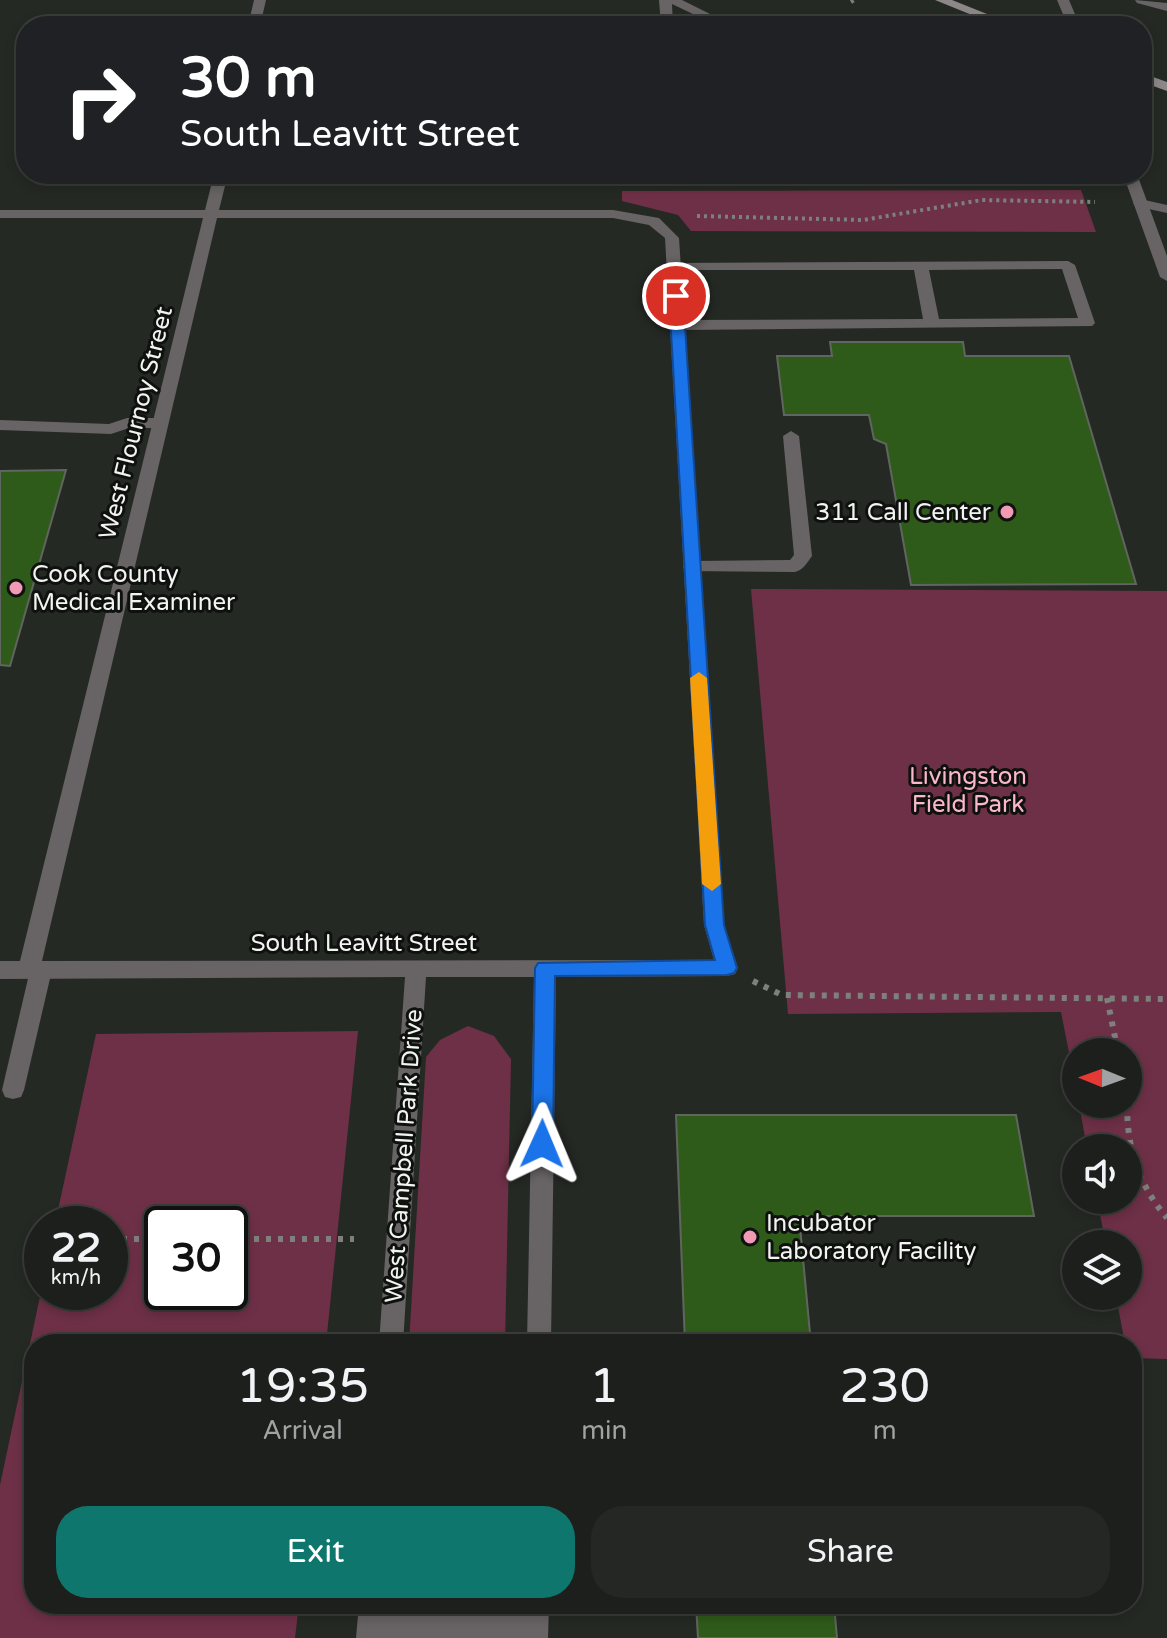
<!DOCTYPE html>
<style>
body{margin:0;font-family:"Varela Round",sans-serif;background:#252724;color:#f1f3f6;height:100vh;display:flex;flex-direction:column;font-size:30px;white-space:nowrap}
*{box-sizing:border-box;margin:0}
p{font-size:26px;color:#a0a2a3}
.icon{flex:none;width:44px;height:44px;fill:none;stroke:currentColor;stroke-width:2;stroke-linecap:round;stroke-linejoin:round}
.map{position:relative;flex:1;overflow:hidden}
.drawer{position:absolute;left:24px;top:1334px;width:1118px;height:280px;display:flex;flex-direction:column;background:#1c1f1b;border-radius:32px;box-shadow:0 4px 12px #0003,0 0 0 2px #3a3d3a}
.drawer>*{flex:none}
.hud{position:absolute;left:16px;top:16px;width:1136px;height:168px;border-radius:32px;box-shadow:0 4px 12px #0003,0 0 0 2px #3a3d3a;background:#202124;color:#fff;overflow:hidden}
.needle{width:52px;rotate:271deg}
.buttons{position:absolute;left:1062px;top:1038px;display:grid;gap:16px}
.buttons a{display:grid;place-items:center;width:80px;height:80px;border-radius:50%;background:#1c1f1b;box-shadow:0 4px 12px #0003,0 0 0 2px #3a3d3a;font-size:40px}
.speed{position:absolute;left:24px;top:1206px;display:flex;gap:16px;font-size:40px;font-weight:700;text-align:center}
.speed>*{display:grid;place-content:center;width:104px;height:104px;border-radius:50%;background:#1c1f1b;box-shadow:0 4px 12px #0003,0 0 0 2px #3a3d3a;line-height:1}
.speed small{font-size:20px;font-weight:400}
.speed .limit{border:4px solid #111;border-radius:12px;background:#fff;color:#111}
.pin{position:absolute;display:grid;place-items:center;width:68px;height:68px;color:#fff;margin:-34px;border:4px solid #fff;border-radius:50%;box-shadow:0 2px 8px #0007}
.me{position:absolute;width:88px;margin:-44px;rotate:1deg;stroke-linejoin:round;filter:drop-shadow(0 0 6px #0008)}
.turn{display:flex;align-items:center;gap:28px;height:168px;padding:0 32px;font-size:36px}
.turn .icon{width:104px;height:104px;stroke-width:2.5}
.turn b{display:block;font-size:56px;line-height:68px}
.eta{display:flex;justify-content:space-evenly;align-items:center;height:136px;text-align:center}
.eta b{font-size:48px;font-weight:600;line-height:56px}
.button{display:flex;gap:16px;margin-top:auto;padding:16px 32px}
.button a{flex:1;height:92px;border-radius:32px;background:#0f766e;color:#fff;font-size:32px;font-weight:600;line-height:92px;text-align:center}
.button a+a{background:#252724;color:#f1f3f6}
.map>svg:first-child{display:block}
.green{fill:#6e3047;fill-rule:evenodd}
.building{fill:#2f5b1a;stroke:#61655f;stroke-width:2}
.lines{fill:none;stroke-linecap:round;stroke-linejoin:round}
.path-far1{stroke:#7d807c;stroke-width:4;stroke-dasharray:3 4;stroke-linecap:butt}
.path{stroke:#7d807c;stroke-width:6;stroke-dasharray:5 7;stroke-linecap:butt}
.lane{fill:#686465;fill-rule:evenodd}
.street{fill:#686465;fill-rule:evenodd}
.secondary{fill:#8c8788;fill-rule:evenodd}
.route{fill:#1a73e8;stroke:#114b97;stroke-width:2}
.slow{fill:#f59e0b}
.poi-dot{fill:#f09ab6;stroke:#0f110f;stroke-width:3}
.labels{text-anchor:middle;dominant-baseline:central;stroke-width:6;stroke-linejoin:round;paint-order:stroke}
.street-label{font-size:24px;fill:#f2f4f1;stroke:#0f110f}
.poi-label{font-size:24px;fill:#f2f4f1;stroke:#0f110f;text-anchor:start}
.park-label{font-size:24px;fill:#fbb8cd;stroke:#0f110f}
</style>
<div class="map">
<svg width="1167" height="1638" viewBox="0 0 1167 1638">
<rect width="100%" height="100%" fill="#252924"/>
<g class="green">
<polygon points="1081,190 1096,232 691,231 678,215 622,201 622,191"/>
<polygon points="751,589 1167,591 1167,1359 1132,1358 1132,1344 1125,1344 1116,1296 1128,1296 1128,1244 1106,1244 1097,1200 1128,1200 1128,1148 1087,1148 1079,1104 1128,1104 1128,1052 1076,1052 1076,1088 1061,1012 788,1014"/>
<polygon points="468,1026 494,1036 511,1059 505,1344 409,1344 426,1057 440,1040"/>
<path d="M 358,1031 L 326,1344 L 34,1344 L 34,1604 L 299,1604 L 295,1638 L 0,1638 L 0,1485 L 42,1287 L 42,1292 L 110,1292 L 110,1224 L 55,1224 L 96,1034 ZM 162,1224 L 230,1224 L 230,1292 L 162,1292 Z"/>
</g>
<g class="building">
<polygon points="830,342 963,342 965,356 1069,356 1136,584 911,585 886,444 874,439 869,415 784,415 777,356 832,356"/>
<polygon points="66,470 10,666 0,665 0,471"/>
<polygon points="676,1115 1016,1115 1034,1216 799,1216 811,1344 685,1344"/>
<polygon points="696,1604 834,1604 837,1638 698,1638"/>
</g>
<g class="lines">
<g class="path-far1">
<polyline points="851,2 854,0"/>
<polyline points="901,21 910,16"/>
<polyline points="697,216 863,220 982,200 1095,202"/>
</g>
<g class="path">
<polyline points="753,981 782,995 1167,999"/>
<polyline points="1107,998 1118,1052"/>
<path d="M 1127,1104 C 1127,1148 1138,1184 1167,1218"/>
<polyline points="110,1239 162,1239"/>
<polyline points="230,1239 354,1239"/>
</g>
<g class="lane">
<polygon points="254,0 266,0 260,26 248,26"/>
<polygon points="659,0 682,0 734,26 718,26 672,4 673,26 661,26"/>
<polygon points="1135,0 1167,3 1167,11 1137,3"/>
<polygon points="214,174 228,174 218,214 211,218 204,214"/>
<polygon points="1140,199 1167,205 1167,213 1135,206 1133,203"/>
<path d="M 1068,261 L 1075,265 L 1095,323 L 1092,326 L 678,330 L 670,325 L 678,320 L 923,319 L 914,270 L 668,270 L 666,267 L 673,263 ZM 1062,269 L 1078,318 L 939,319 L 929,270 Z"/>
<polygon points="127,418 160,418 168,423 160,428 129,428 111,434 0,430 0,420 109,424"/>
<path d="M 791,431 L 799,436 L 812,556 C 807,563 803,570 795,572 L 686,571 L 683,567 L 686,563 L 692,561 L 790,560 L 794,555 L 783,436 Z"/>
<polygon points="41,961 49,964 52,970 24,1090 21,1097 13,1099 5,1097 2,1090 30,970 33,964"/>
</g>
<g class="street">
<polygon points="1057,0 1069,0 1080,26 1068,26"/>
<polygon points="1123,174 1137,174 1167,256 1167,281 1160,277"/>
<path d="M 0,210 L 613,210 L 659,218 L 679,238 L 724,925 L 738,968 L 735,974 L 727,976 L 556,977 L 551,1344 L 527,1344 L 534,977 L 426,977 L 403,1344 L 379,1344 L 405,977 L 0,979 L 0,961 L 20,961 L 203,218 L 0,218 ZM 217,218 L 613,218 L 649,225 L 665,238 L 704,925 L 714,960 L 42,961 Z"/>
<polygon points="359,1604 387,1604 386,1615 521,1614 521,1604 549,1604 548,1638 356,1638"/>
</g>
<g class="secondary">
<polygon points="935,0 952,0 1017,26 999,26"/>
<polygon points="1142,73 1167,82 1167,91 1142,82"/>
</g>
</g>
<polygon class="route" points="676,292 683,296 724,925 737,968 734,973 727,975 555,976 553,1144 550,1150 542,1153 535,1150 532,1144 535,968 538,963 715,960 705,925 669,296"/>
<polygon class="slow" points="699,672 707,678 721,884 712,891 702,884 690,678"/>
<g class="poi-dot">
<circle cx="1007" cy="512" r="8"/>
<circle cx="16" cy="588" r="8"/>
<circle cx="750" cy="1237" r="8"/>
</g>
<g class="labels">
<g class="street-label">
<text transform="translate(136 423) rotate(-76)">West Flournoy Street</text>
<text x="364" y="943">South Leavitt Street</text>
<text transform="translate(404 1156) rotate(-86)">West Campbell Park Drive</text>
</g>
<g class="poi-label">
<text x="991" y="512" text-anchor="end">311 Call Center</text>
<text x="32" y="574">Cook County<tspan x="32" dy="28">Medical Examiner</tspan></text>
<text x="766" y="1223">Incubator<tspan x="766" dy="28">Laboratory Facility</tspan></text>
</g>
<g class="park-label">
<text x="968" y="776">Livingston<tspan x="968" dy="28">Field Park</tspan></text>
</g>
</g>
</svg>
<div class="buttons">
<a><svg class="needle" viewBox="-14 -14 28 28"><path d="M0-13l5 13h-10z" fill="#e53935"/><path d="M0 13l5-13h-10z" fill="#a0a2a3"/></svg></a>
<a><svg class="icon" aria-label="sound" viewBox="0 0 24 24"><path d="M4 9h4l5-4v14l-5-4H4zM17 9q2 3 0 6"/></svg></a>
<a><svg class="icon" aria-label="layers" viewBox="0 0 24 24"><path d="M12 4l9 5-9 5-9-5zM3 14l9 5 9-5"/></svg></a>
</div>
<div class="speed"><div>22<small>km/h</small></div><div class="limit">30</div></div>
<div class="pin" style="left:676px;top:296px;background:#d93025"><svg class="icon" aria-label="arrive" viewBox="0 0 24 24"><path d="M6 21V4h12l-3 4 3 4H6"/></svg></div>
<svg class="me" style="left:542px;top:1144px" viewBox="-20 -20 40 40"><path d="M0-17L14 15 0 8-14 15z" fill="#1a73e8" stroke="#fff" stroke-width="4"/></svg>
<div class="hud">
<div class="turn"><svg class="icon" aria-label="right" viewBox="0 0 24 24"><path d="M7 20v-9h11M14 6l5 5-5 5"/></svg><div><b>30 m</b>South Leavitt Street</div></div>
</div>
<section class="drawer">
<div class="eta">
<div><b>19:35</b><p>Arrival</p></div>
<div><b>1</b><p>min</p></div>
<div><b>230</b><p>m</p></div>
</div>
<div class="button"><a>Exit</a><a>Share</a></div>
</section>
</div>
